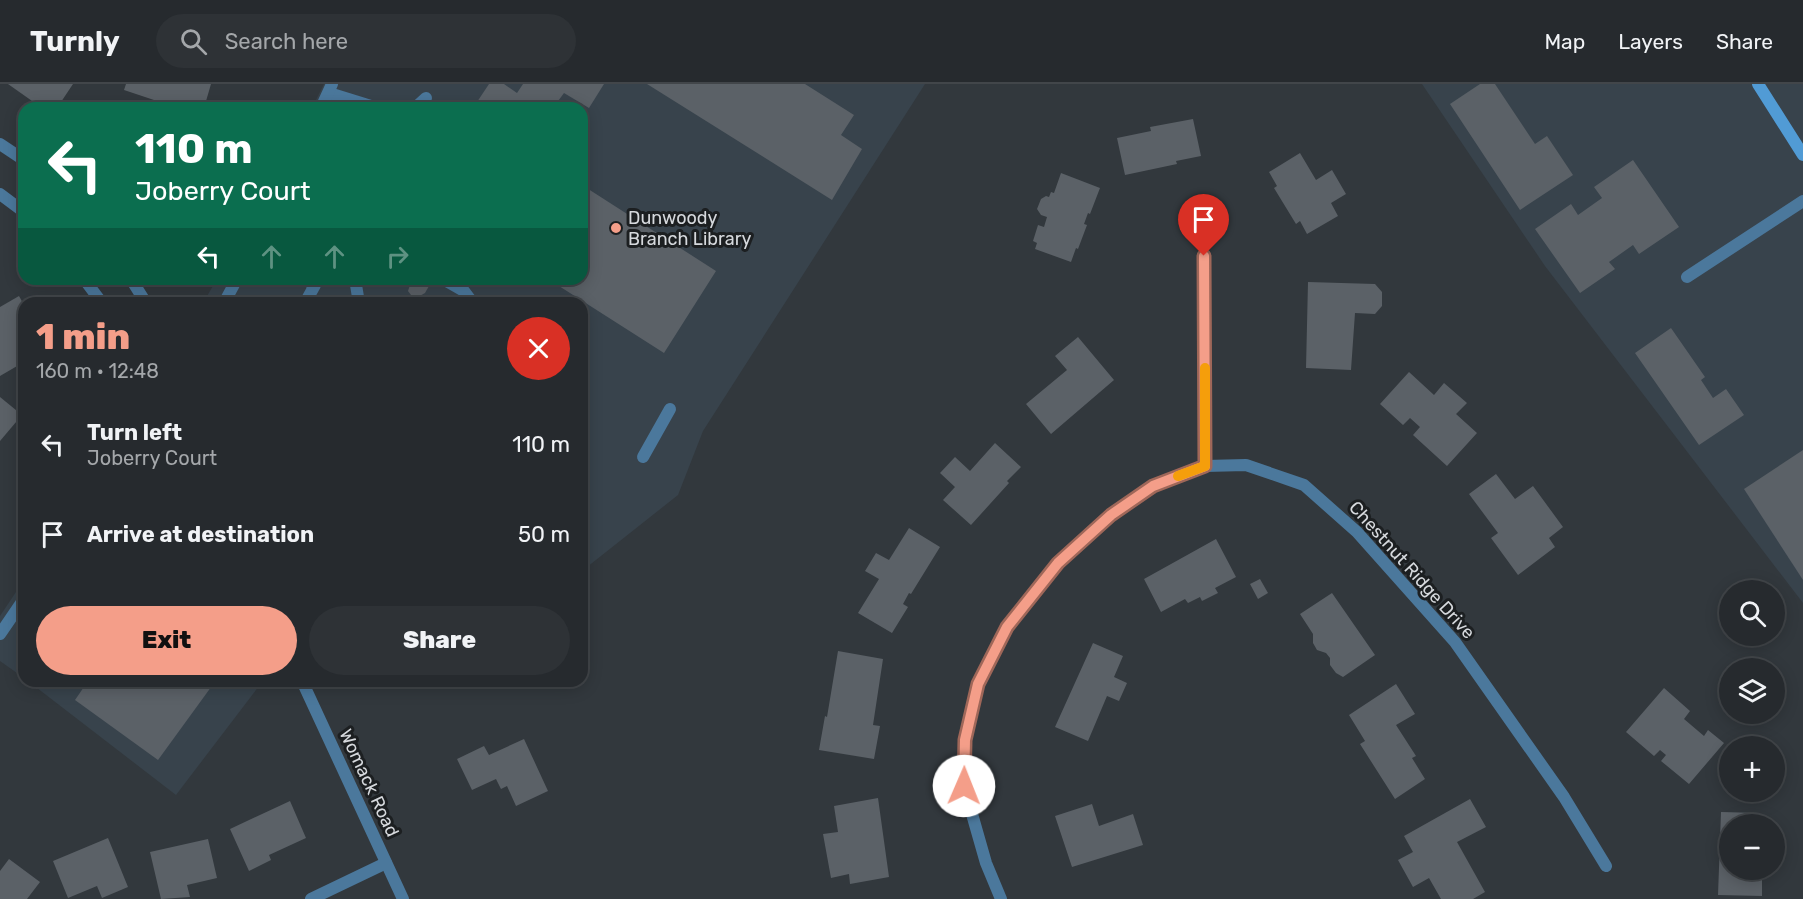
<!DOCTYPE html>
<meta charset="utf-8">
<style>
body{margin:0;font-family:Rubik,sans-serif;background:#2e3236;color:#f1f3f6;height:100vh;display:flex;flex-direction:column;font-size:22px;white-space:nowrap}
*{box-sizing:border-box;margin:0}
p{font-size:20px;color:#a4a7aa}
.icon{flex:none;width:33px;height:33px;fill:none;stroke:currentColor;stroke-width:2;stroke-linecap:round;stroke-linejoin:round}
.map{position:relative;flex:1;overflow:hidden}
.drawer{position:absolute;left:18px;top:213px;width:570px;height:390px;display:flex;flex-direction:column;background:#262a2e;border-radius:18px;box-shadow:0 3px 15px #0003,0 0 0 2px #42464a}
.drawer>*{flex:none}
.banner{position:absolute;left:18px;top:18px;width:570px;height:183px;border-radius:18px;box-shadow:0 3px 15px #0003,0 0 0 2px #42464a;background:#0b6e4f;color:#fff;overflow:hidden}
.controls{position:absolute;left:1719px;top:496px;display:grid;gap:12px}
.controls a{display:grid;place-items:center;width:66px;height:66px;border-radius:50%;background:#262a2e;box-shadow:0 3px 15px #0003,0 0 0 2px #42464a;font-size:30px}
.pin{position:absolute;display:grid;place-items:center;width:51px;height:51px;color:#fff;margin:-62px -26px;border-radius:50% 50% 50% 0;rotate:-45deg;box-shadow:0 0 6px #0007}
.pin .icon{rotate:45deg}
.me{position:absolute;width:66px;margin:-33px;rotate:1deg;stroke-linejoin:round;filter:drop-shadow(0 0 4px #0008)}
.turn{display:flex;align-items:center;gap:21px;height:126px;padding:0 18px;font-size:27px}
.turn .icon{width:78px;height:78px;stroke-width:2.5}
.turn b{display:block;font-size:42px;line-height:51px}
.lanes{display:flex;align-items:center;height:57px;padding:0 18px;background:#0003;justify-content:center;gap:30px;direction:ltr}
.lanes .off{opacity:.35}
.round{display:grid;place-items:center;flex:none;width:63px;height:63px;border-radius:32px;background:#2e3236}
.head{display:flex;align-items:center;justify-content:space-between;height:102px;padding:0 18px}
h1{font-size:36px;font-weight:800;line-height:45px;color:#f49e89}
.primary-button{display:flex;gap:12px;margin-top:auto;padding:12px 18px}
.primary-button a{flex:1;height:69px;border-radius:36px;background:#f49e89;color:#111;font-size:24px;font-weight:800;line-height:69px;text-align:center}
.primary-button a+a{background:#2e3236;color:#f1f3f6}
ul{padding:0;list-style:none}
li{display:flex;align-items:center;gap:18px;height:90px;padding:0 18px}
li div{flex:1}
li b{display:block;font-size:22px}
li em{font-style:normal}
header{display:flex;align-items:center;gap:36px;box-sizing:border-box;height:84px;padding:0 30px;background:#262a2e;border-bottom:2px solid #42464a}
header strong{font-size:28px}
nav{display:flex;gap:33px;margin-inline-start:auto;font-size:21px}
.search{width:420px;height:54px;background:#2e3236;display:flex;align-items:center;gap:15px;box-sizing:border-box;padding:0 21px;border-radius:33px;color:#a4a7aa;font-size:22px}
.map>svg:first-child{display:block}
.built{fill:#38434c}
.building{fill:#5b6167}
.lines{fill:none;stroke-linecap:round;stroke-linejoin:round}
.service{stroke:#4b789c;stroke-width:12}
.minor{stroke:#4b789c;stroke-width:12}
.tertiary{stroke:#4b789c;stroke-width:12}
.secondary{stroke:#519bd5;stroke-width:12}
.route-casing{stroke:#9f6759;stroke-width:15}
.route{stroke:#f49e89;stroke-width:10}
.slow{stroke:#f59e0b;stroke-width:10}
.poi-dot{fill:#f49e89;stroke:#1c1f21;stroke-width:2}
.labels{text-anchor:middle;dominant-baseline:central;stroke-width:6;stroke-linejoin:round;paint-order:stroke}
.poi-label{font-size:18px;fill:#d6d9dd;stroke:#1c1f21;text-anchor:start}
.street-label{font-size:18px;fill:#d6d9dd;stroke:#1c1f21}
</style>
<header>
<strong>Turnly</strong>
<div class="search"><svg class="icon" aria-label="search" viewBox="0 0 24 24"><circle cx="10" cy="10" r="6"/><path d="M15 15l6 6"/></svg>Search here</div>
<nav><a>Map</a><a>Layers</a><a>Share</a></nav>
</header>
<div class="map">
<svg width="1803" height="815" viewBox="0 0 1803 815">
<rect width="100%" height="100%" fill="#32383d"/>
<g class="built">
<polygon points="324,0 925,0 703,347 678,411 582,487 582,219 203,219 217,195 582,195 582,24 312,24"/>
<polygon points="1422,0 1803,0 1803,519 1545,182"/>
<polygon points="24,496 24,594 0,577 0,532"/>
<polygon points="28,597 260,597 259,602 176,711"/>
</g>
<g class="building">
<polygon points="8,0 73,0 57,24 42,24"/>
<polygon points="126,0 211,0 204,24 178,24 124,6"/>
<polygon points="489,0 504,0 517,9 523,0 604,0 589,24 564,9 553,24 473,24"/>
<polygon points="647,0 805,0 854,31 841,51 862,65 832,116"/>
<polygon points="1480,0 1495,0 1535,60 1547,52 1573,91 1520,126 1450,20"/>
<polygon points="1193,35 1201,72 1176,77 1177,80 1125,91 1117,54 1151,47 1150,43"/>
<polygon points="1300,69 1316,96 1332,86 1346,110 1331,119 1338,132 1307,150 1300,137 1296,140 1274,104 1277,102 1269,88"/>
<polygon points="1633,76 1679,143 1639,170 1633,161 1609,178 1615,185 1580,209 1535,145 1571,120 1578,131 1602,114 1594,103"/>
<polygon points="1061,89 1100,104 1090,130 1088,129 1084,140 1087,141 1078,165 1076,164 1071,178 1035,165 1037,159 1033,157 1038,141 1044,143 1047,133 1041,131 1037,125 1041,115 1046,112 1049,113 1051,108 1054,109"/>
<polygon points="582,101 716,187 664,269 548,195 582,195"/>
<polygon points="412,195 433,195 425,209 418,213 411,211 408,207"/>
<polygon points="1308,198 1375,200 1382,208 1382,222 1375,230 1355,229 1351,286 1306,284"/>
<polygon points="19,212 24,221 24,278 0,292 0,223"/>
<polygon points="1671,244 1705,293 1701,296 1713,314 1726,305 1744,331 1699,361 1635,269"/>
<polygon points="1078,253 1114,296 1051,350 1026,320 1067,286 1055,272"/>
<polygon points="1409,288 1434,311 1444,299 1467,319 1456,330 1477,349 1447,382 1413,351 1420,343 1410,334 1403,341 1380,320"/>
<polygon points="0,313 22,331 0,357"/>
<polygon points="995,359 1021,383 1007,397 1009,399 971,441 943,416 955,403 940,389 955,373 970,387"/>
<polygon points="1803,366 1803,496 1744,405"/>
<polygon points="1496,390 1515,415 1533,402 1563,443 1549,454 1555,463 1518,491 1491,454 1498,449 1469,410"/>
<polygon points="909,444 940,463 911,510 909,509 903,520 908,523 892,549 858,529 879,495 865,487 876,469 889,476"/>
<polygon points="1216,455 1236,493 1215,504 1218,509 1202,517 1200,513 1188,519 1185,515 1161,528 1144,495"/>
<polygon points="1260,495 1268,509 1258,515 1250,500"/>
<polygon points="1332,509 1375,571 1343,593 1336,589 1330,581 1330,574 1326,569 1317,566 1313,559 1313,550 1300,530"/>
<polygon points="1093,559 1123,572 1114,593 1127,599 1119,617 1107,612 1088,657 1055,643"/>
<polygon points="838,567 883,575 873,641 880,642 874,675 819,666 825,632 827,633"/>
<polygon points="88,597 211,597 214,599 158,676 75,616"/>
<polygon points="1396,600 1415,630 1396,641 1416,672 1412,674 1425,695 1395,715 1360,660 1365,657 1349,631"/>
<polygon points="1664,604 1690,627 1684,635 1704,652 1708,646 1724,659 1689,700 1661,677 1666,671 1660,666 1654,672 1626,648"/>
<polygon points="524,655 548,707 516,722 507,702 501,705 496,695 472,706 457,675 484,662 489,671"/>
<polygon points="878,714 889,793 850,800 849,790 831,794 823,750 838,748 834,722"/>
<polygon points="1470,715 1486,743 1457,758 1485,808 1473,815 1441,815 1429,794 1413,803 1398,776 1413,768 1404,752"/>
<polygon points="290,717 306,754 269,771 271,776 249,787 230,745"/>
<polygon points="1092,720 1099,742 1133,730 1143,761 1072,783 1055,732"/>
<polygon points="1721,728 1760,729 1760,741 1730,741 1730,786 1762,786 1762,812 1718,811"/>
<polygon points="108,754 128,803 102,814 97,802 68,814 53,777"/>
<polygon points="208,755 217,794 187,801 190,813 161,815 150,768"/>
<polygon points="9,775 40,798 27,815 0,815 0,787"/>
</g>
<g class="lines">
<g class="service">
<polyline points="329,9 371,22 389,24"/>
<polyline points="415,24 426,14"/>
<polyline points="1687,193 1803,117"/>
<polyline points="303,195 315,201 305,219"/>
<polyline points="355,195 359,219"/>
<polyline points="443,195 464,207 473,219"/>
<polyline points="643,373 670,325"/>
</g>
<g class="minor">
<polyline points="1205,172 1205,382"/>
<polyline points="311,815 386,779"/>
<polyline points="1001,815 986,779 964,702 965,656 978,600 1007,543 1058,479 1111,431 1153,402 1205,382 1246,381 1304,401 1357,448 1455,558 1564,713 1606,782"/>
</g>
<g class="tertiary">
<polyline points="321,24 332,0"/>
<polyline points="0,60 24,76"/>
<polyline points="0,110 24,128"/>
<polyline points="84,195 102,219"/>
<polyline points="131,195 146,219"/>
<polyline points="224,219 237,195"/>
<polyline points="0,550 24,515"/>
<polyline points="302,597 403,815"/>
</g>
<polyline class="secondary" points="1758,0 1803,71"/>
</g>
<g class="lines">
<defs>
<polyline id="route" points="964,702 965,656 978,600 1007,543 1058,479 1111,431 1153,402 1205,382 1204,172"/>
</defs>
<use href="#route" class="route-casing"/>
<use href="#route" class="route"/>
<polyline class="slow" points="1178,392 1205,382 1205,284"/>
</g>
<circle class="poi-dot" cx="616" cy="144" r="6"/>
<g class="labels">
<g class="poi-label">
<text x="628" y="134">Dunwoody<tspan x="628" dy="21">Branch Library</tspan></text>
</g>
<g class="street-label">
<text transform="translate(1412 486) rotate(48)">Chestnut Ridge Drive</text>
<text transform="translate(369 699) rotate(65)">Womack Road</text>
</g>
</g>
</svg>
<div class="controls">
<a><svg class="icon" aria-label="search" viewBox="0 0 24 24"><circle cx="10" cy="10" r="6"/><path d="M15 15l6 6"/></svg></a>
<a><svg class="icon" aria-label="layers" viewBox="0 0 24 24"><path d="M12 4l9 5-9 5-9-5zM3 14l9 5 9-5"/></svg></a>
<a>+</a>
<a>−</a>
</div>
<div class="pin" style="left:1204px;top:172px;background:#d93025"><svg class="icon" aria-label="arrive" viewBox="0 0 24 24"><path d="M6 21V4h12l-3 4 3 4H6"/></svg></div>
<svg class="me" style="left:964px;top:702px" viewBox="-20 -20 40 40"><circle r="19" fill="#fff"/><path d="M0-13L10 11 0 6-10 11z" fill="#f49e89"/></svg>
<div class="banner">
<div class="turn"><svg class="icon" aria-label="left" viewBox="0 0 24 24"><path d="M17 20v-9H6M10 6l-5 5 5 5"/></svg><div><b>110 m</b>Joberry Court</div></div>
<div class="lanes"><svg class="icon" aria-label="left" viewBox="0 0 24 24"><path d="M17 20v-9H6M10 6l-5 5 5 5"/></svg><svg class="icon off" aria-label="ahead" viewBox="0 0 24 24"><path d="M12 20V5M6 11l6-6 6 6"/></svg><svg class="icon off" aria-label="ahead" viewBox="0 0 24 24"><path d="M12 20V5M6 11l6-6 6 6"/></svg><svg class="icon off" aria-label="right" viewBox="0 0 24 24"><path d="M7 20v-9h11M14 6l5 5-5 5"/></svg></div>
</div>
<section class="drawer">
<div class="head"><div><h1>1 min</h1><p>160 m · 12:48</p></div><a class="round" style="background:#d93025;color:#fff"><svg class="icon" aria-label="close" viewBox="0 0 24 24"><path d="M6 6l12 12M18 6L6 18"/></svg></a></div>
<ul>
<li><svg class="icon" aria-label="left" viewBox="0 0 24 24"><path d="M17 20v-9H6M10 6l-5 5 5 5"/></svg><div><b>Turn left</b><p>Joberry Court</p></div><em>110 m</em></li>
<li><svg class="icon" aria-label="arrive" viewBox="0 0 24 24"><path d="M6 21V4h12l-3 4 3 4H6"/></svg><div><b>Arrive at destination</b></div><em>50 m</em></li>
</ul>
<div class="primary-button"><a>Exit</a><a>Share</a></div>
</section>
</div>
